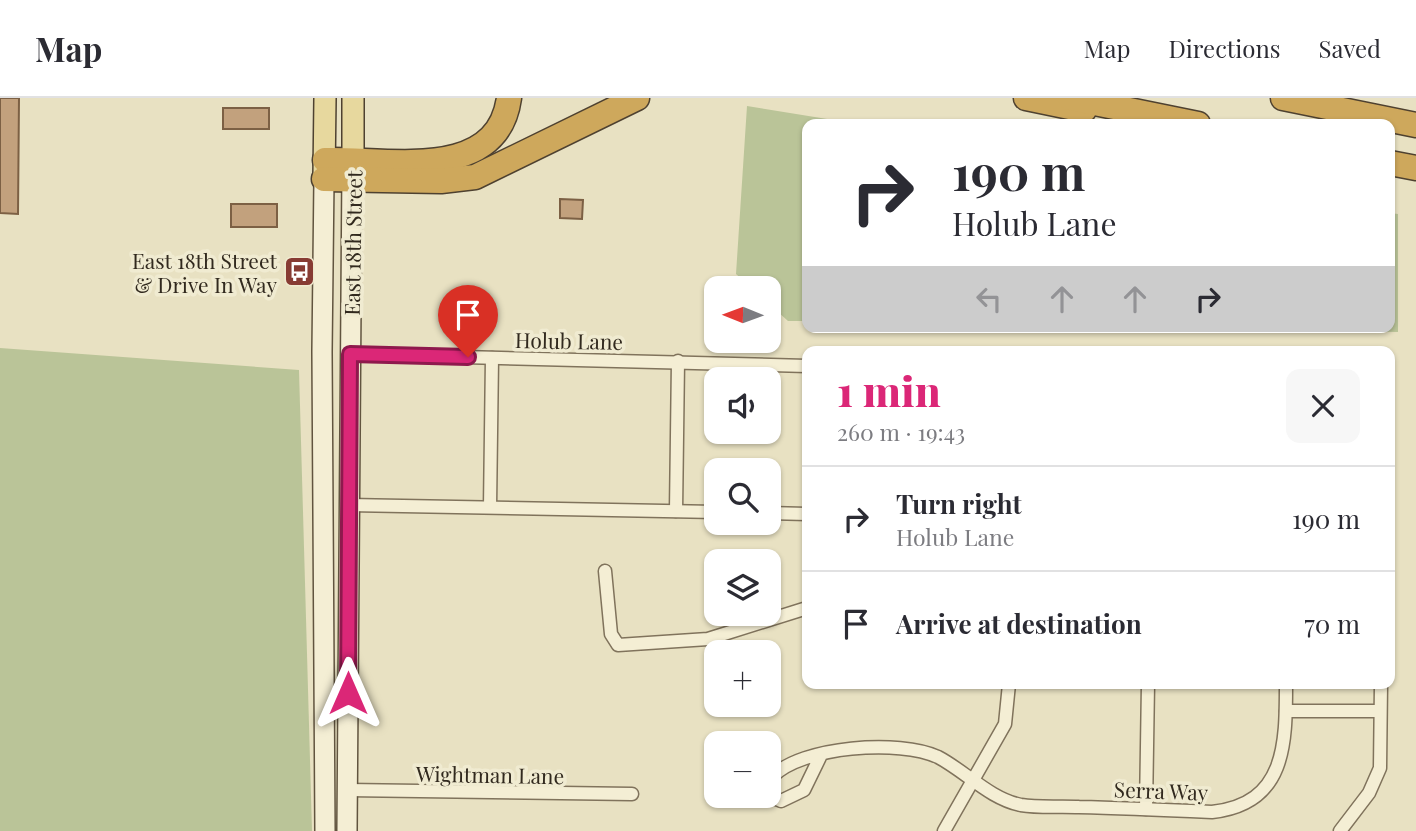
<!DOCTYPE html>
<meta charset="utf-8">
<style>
body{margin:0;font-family:"Playfair Display",serif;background:#f7f7f7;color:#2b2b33;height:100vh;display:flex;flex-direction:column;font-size:26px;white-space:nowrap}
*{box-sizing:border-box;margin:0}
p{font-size:23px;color:#7c7c81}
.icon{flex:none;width:38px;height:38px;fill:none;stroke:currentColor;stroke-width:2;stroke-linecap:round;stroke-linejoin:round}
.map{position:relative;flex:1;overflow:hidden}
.drawer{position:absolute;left:802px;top:248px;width:593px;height:343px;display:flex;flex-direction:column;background:#fff;border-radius:14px;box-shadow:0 2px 5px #0004}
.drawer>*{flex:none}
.hud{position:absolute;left:802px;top:21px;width:593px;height:214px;border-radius:14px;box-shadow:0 2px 5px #0004;background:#fff;color:#2b2b33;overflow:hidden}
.needle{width:46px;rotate:271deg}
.fabs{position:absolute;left:704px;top:178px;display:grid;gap:14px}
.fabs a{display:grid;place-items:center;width:77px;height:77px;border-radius:14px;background:#fff;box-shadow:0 2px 5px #0004;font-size:35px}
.pin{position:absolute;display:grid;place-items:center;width:60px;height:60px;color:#fff;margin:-72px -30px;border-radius:50% 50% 50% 0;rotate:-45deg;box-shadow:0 0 7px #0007}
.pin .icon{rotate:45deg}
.me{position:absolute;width:77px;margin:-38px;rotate:0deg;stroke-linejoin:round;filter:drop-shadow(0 0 5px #0008)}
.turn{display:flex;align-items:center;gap:24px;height:147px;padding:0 35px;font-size:32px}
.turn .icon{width:91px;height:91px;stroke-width:2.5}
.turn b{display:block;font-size:49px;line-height:60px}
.lanes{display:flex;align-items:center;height:66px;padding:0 35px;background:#0003;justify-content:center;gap:35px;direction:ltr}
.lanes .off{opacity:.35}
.round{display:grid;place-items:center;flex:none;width:74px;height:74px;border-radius:14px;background:#f7f7f7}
.head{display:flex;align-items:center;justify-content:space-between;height:119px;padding:0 35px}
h1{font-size:42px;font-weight:800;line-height:52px;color:#db2777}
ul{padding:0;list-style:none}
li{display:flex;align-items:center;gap:21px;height:105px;padding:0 35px;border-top:2px solid #e1e1e2}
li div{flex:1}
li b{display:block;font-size:26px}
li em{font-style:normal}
header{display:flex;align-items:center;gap:42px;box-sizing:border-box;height:98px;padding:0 35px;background:#fff;border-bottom:2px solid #e1e1e2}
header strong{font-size:33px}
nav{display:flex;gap:38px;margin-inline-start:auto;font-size:24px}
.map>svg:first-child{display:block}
.green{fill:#bac498}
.building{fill:#c2a17d;stroke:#7c6044;stroke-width:2}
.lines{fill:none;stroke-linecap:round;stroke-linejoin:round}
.street-casing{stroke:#80735c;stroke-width:15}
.secondary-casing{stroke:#61543f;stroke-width:22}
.primary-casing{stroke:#4e4130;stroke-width:24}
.highway-casing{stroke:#4e4130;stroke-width:27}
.street{stroke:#f4eed4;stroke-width:12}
.secondary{stroke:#f4eed4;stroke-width:19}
.primary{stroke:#e7d89e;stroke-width:21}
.highway{stroke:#cea85c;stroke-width:24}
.route-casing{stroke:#8e194d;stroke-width:18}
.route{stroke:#db2777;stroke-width:12}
.labels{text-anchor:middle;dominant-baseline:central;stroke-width:7;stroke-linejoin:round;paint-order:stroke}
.street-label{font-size:21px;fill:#31291e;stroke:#f0ebd1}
.poi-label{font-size:21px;fill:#31291e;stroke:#f0ebd1;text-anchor:end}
</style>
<header>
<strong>Map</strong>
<nav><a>Map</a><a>Directions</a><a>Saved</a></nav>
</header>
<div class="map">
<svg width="1416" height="733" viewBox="0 0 1416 733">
<rect width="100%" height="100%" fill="#e8e1c2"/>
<g class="green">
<polygon points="747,8 858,26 807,26 807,223 788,223 768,205 768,191 753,191 736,176"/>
<polygon points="1390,115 1398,116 1398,234 1150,229 1390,229"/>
<polygon points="0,250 299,272 312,733 0,733"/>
</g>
<g class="building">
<polygon points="0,0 19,0 18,116 0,115"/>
<rect x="223" y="10" width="46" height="21"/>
<polygon points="560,101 583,102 582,121 560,120"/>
<rect x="231" y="106" width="46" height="23"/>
</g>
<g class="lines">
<defs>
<g id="street">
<polyline points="350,256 807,268"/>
<polyline points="349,407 716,414"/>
<polyline points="490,409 492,260"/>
<polyline points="676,413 678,263"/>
<polyline points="768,415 807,416"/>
<polyline points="605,473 611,536 618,547 708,541 807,510"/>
<polyline points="1286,613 1380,613"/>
<path d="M 821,657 L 804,692 L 781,703 C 769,699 767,690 772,679 C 801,648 900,641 938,659 C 965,673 990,701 1021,707 C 1039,710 1060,708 1079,709 C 1124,710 1168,712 1212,714 C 1286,706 1286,646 1286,586"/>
<polyline points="347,692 632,696"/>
<polyline points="1146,711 1148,586"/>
<polyline points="944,733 1005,626 1009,586"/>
<polyline points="1340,733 1369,695 1380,670 1381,586"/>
</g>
<g id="secondary">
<polyline points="324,81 322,254 325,733"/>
<polyline points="347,733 352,70"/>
</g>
<g id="primary">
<polyline points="353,61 353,0"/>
<polyline points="324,79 325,0"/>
</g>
<g id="highway">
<polyline points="1026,0 1084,12"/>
<polyline points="1070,0 1198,26"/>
<polyline points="1283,0 1416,27"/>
<path d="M 325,62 C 386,60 497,86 509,0"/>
<polyline points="1390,65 1416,70"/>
<polyline points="324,81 441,83 475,79 637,0"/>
</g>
</defs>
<use href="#street" class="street-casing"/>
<use href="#secondary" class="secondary-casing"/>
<use href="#primary" class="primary-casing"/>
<use href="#highway" class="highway-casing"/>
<use href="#street" class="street"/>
<use href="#secondary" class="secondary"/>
<use href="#primary" class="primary"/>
<use href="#highway" class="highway"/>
</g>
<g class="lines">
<defs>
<polyline id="route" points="348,595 350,256 468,259"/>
</defs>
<use href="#route" class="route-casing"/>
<use href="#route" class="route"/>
</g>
<defs>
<symbol id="bus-square" viewBox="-11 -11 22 22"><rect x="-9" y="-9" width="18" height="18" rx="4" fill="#873b33" stroke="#f0ebd1"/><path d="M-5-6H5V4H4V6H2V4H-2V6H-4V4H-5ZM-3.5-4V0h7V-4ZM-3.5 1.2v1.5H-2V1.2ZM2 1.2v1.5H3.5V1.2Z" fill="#fff"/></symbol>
</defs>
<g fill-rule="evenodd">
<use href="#bus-square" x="282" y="156" width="35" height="35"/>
</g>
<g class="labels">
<g class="street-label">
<text transform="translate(352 145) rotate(-89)">East 18th Street</text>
<text transform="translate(569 242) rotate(1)">Holub Lane</text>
<text transform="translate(490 676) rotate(1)">Wightman Lane</text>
<text transform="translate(1161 692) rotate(2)">Serra Way</text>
</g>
<g class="poi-label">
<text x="277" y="162">East 18th Street<tspan x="277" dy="24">&amp; Drive In Way</tspan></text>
</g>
</g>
</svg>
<div class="fabs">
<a><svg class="needle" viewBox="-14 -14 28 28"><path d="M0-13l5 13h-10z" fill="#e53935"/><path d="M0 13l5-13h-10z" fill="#7c7c81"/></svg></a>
<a><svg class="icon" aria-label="sound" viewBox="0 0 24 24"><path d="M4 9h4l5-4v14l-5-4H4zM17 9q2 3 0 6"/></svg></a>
<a><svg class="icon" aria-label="search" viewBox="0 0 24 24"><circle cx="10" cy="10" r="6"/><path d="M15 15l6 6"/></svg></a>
<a><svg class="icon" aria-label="layers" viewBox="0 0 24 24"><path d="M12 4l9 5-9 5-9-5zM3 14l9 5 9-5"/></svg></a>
<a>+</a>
<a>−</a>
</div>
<div class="pin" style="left:468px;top:259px;background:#d93025"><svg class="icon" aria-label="arrive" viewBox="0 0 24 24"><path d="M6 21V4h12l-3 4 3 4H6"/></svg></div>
<svg class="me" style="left:348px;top:595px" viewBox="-20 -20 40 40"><path d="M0-17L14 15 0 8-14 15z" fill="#db2777" stroke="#fff" stroke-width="4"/></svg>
<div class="hud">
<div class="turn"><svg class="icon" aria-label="right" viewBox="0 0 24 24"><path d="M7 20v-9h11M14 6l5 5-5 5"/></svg><div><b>190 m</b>Holub Lane</div></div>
<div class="lanes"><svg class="icon off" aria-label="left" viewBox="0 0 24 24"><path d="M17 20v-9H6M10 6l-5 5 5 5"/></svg><svg class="icon off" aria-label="ahead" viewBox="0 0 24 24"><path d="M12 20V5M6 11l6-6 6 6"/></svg><svg class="icon off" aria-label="ahead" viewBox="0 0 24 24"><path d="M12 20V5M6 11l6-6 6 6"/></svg><svg class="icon" aria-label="right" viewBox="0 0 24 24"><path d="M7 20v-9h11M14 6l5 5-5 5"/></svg></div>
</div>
<section class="drawer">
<div class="head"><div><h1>1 min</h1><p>260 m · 19:43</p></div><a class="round"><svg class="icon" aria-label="close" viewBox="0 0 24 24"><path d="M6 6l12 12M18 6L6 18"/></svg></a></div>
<ul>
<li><svg class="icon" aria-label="right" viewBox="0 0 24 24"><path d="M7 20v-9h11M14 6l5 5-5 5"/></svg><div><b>Turn right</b><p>Holub Lane</p></div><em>190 m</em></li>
<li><svg class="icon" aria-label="arrive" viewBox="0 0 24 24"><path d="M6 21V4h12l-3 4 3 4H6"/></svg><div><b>Arrive at destination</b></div><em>70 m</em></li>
</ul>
</section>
</div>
